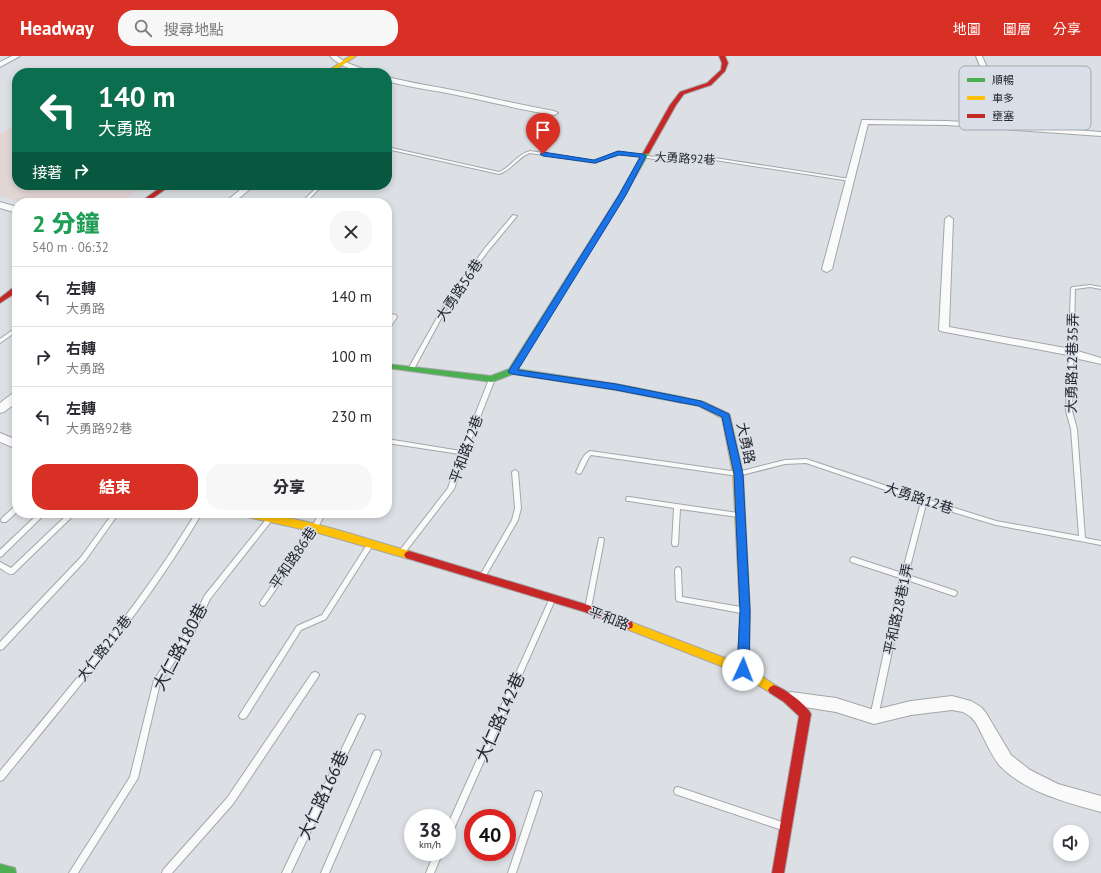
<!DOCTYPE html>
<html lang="zh-TW">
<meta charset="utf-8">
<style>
body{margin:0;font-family:"PT Sans","Noto Sans TC",sans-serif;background:#f7f7f7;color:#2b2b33;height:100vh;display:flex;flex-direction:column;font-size:15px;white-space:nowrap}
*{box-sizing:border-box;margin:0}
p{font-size:13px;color:#7c7c81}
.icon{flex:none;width:22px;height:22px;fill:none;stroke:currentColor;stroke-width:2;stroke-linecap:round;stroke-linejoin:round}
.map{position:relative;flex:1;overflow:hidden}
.panel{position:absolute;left:12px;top:142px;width:380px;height:320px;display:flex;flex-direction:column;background:#fff;border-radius:16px;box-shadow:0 2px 6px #0003}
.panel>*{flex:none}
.hud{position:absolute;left:12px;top:12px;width:380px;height:122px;border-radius:16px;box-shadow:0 2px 6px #0003;background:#0b6e4f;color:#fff;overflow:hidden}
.controls{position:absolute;left:1053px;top:769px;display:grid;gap:8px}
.controls a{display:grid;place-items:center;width:36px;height:36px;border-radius:50%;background:#fff;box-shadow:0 2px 6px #0003;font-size:20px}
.speed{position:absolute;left:404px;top:753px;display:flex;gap:8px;font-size:20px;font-weight:700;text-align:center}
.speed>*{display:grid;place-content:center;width:52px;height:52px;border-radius:50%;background:#fff;box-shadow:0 2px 6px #0003;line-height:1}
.speed small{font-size:10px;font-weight:400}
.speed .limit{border:6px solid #d22;background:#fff;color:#111}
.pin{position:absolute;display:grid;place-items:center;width:34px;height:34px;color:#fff;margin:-41px -17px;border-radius:50% 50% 50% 0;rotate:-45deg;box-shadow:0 0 4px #0007}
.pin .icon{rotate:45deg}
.me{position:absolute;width:44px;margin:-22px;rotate:2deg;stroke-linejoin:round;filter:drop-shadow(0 0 3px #0008)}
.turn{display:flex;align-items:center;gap:14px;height:84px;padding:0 20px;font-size:18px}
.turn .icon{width:52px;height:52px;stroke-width:2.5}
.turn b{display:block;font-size:28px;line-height:34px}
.then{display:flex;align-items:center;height:38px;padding:0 20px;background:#0003;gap:8px;font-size:15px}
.round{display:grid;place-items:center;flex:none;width:42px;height:42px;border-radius:16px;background:#f7f7f7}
.head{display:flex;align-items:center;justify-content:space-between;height:68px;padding:0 20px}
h1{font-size:24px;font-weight:800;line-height:30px;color:#1e9e55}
.button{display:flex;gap:8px;margin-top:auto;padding:8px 20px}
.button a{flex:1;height:46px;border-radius:16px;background:#d93025;color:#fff;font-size:16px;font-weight:800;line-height:46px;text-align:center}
.button a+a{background:#f7f7f7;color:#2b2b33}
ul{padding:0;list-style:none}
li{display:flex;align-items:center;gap:12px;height:60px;padding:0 20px;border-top:1px solid #e1e1e2}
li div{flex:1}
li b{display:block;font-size:15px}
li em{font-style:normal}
header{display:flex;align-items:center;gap:24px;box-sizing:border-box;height:56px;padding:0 20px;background:#d93025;color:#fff}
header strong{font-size:19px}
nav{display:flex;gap:22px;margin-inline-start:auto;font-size:14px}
.search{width:280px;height:36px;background:#f7f7f7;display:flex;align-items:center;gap:10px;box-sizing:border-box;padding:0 14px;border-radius:16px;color:#7c7c81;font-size:15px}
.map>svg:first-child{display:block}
.education{fill:#e2d6d5}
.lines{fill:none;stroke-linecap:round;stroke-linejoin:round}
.lane-casing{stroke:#a3a6a9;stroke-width:2}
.street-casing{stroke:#a3a6a9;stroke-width:2}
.fast-casing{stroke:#a3a6a9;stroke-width:2}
.slow-casing{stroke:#a3a6a9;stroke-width:2}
.jam-casing{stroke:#a3a6a9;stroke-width:2}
.lane{fill:#fafafb;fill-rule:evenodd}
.street{fill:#fafafb;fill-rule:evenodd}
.fast{fill:#4caf50;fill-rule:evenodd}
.slow{fill:#ffc107;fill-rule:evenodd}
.jam{fill:#c62828;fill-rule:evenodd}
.route{fill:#1a73e8;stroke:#114b97}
.labels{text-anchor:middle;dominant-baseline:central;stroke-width:3;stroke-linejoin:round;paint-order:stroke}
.far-street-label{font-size:12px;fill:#25272a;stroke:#d9dfe8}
.street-label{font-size:14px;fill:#25272a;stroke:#d9dfe8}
.near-street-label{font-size:17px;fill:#25272a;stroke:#d9dfe8}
.key{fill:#d9dfe8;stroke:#a3a8af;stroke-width:1}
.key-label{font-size:11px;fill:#25272a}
</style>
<header>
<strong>Headway</strong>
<div class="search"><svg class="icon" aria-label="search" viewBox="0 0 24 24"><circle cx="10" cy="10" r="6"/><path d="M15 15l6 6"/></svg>搜尋地點</div>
<nav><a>地圖</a><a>圖層</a><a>分享</a></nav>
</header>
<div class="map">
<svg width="1101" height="817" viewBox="0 0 1101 817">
<rect width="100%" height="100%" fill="#dce0e4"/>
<polygon class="education" points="17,68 17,129 146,129 118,147 25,147 0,140 0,77"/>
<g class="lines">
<defs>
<g id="lane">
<path d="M 387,91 L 499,116 C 511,111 516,99 530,95 L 595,105 L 618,96 L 662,102 L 702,100 L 850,123 L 852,124 L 850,125 L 702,102 L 662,104 L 618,98 L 595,107 L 530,97 C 518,101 512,114 499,118 L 387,93 Z"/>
<polygon points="319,129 323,129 305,147 301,147"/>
<polygon points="513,159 517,160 489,194 451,244 414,313 411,315 409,314 408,313 447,244 485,192"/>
<path d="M 1090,229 L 1101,231 L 1101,233 L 1090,231 L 1075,233 L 1072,355 L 1077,373 L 1085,482 L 1101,485 L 1101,489 L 996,469 L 926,448 L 908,519 L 956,535 L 957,537 L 956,539 L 954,540 L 907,524 L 878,661 L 877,663 L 874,664 L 871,663 L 870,661 L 900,522 L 851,506 L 850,504 L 851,502 L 853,501 L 902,517 L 921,446 L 806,407 L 785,408 L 738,420 L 591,399 L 588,403 L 581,417 L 579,418 L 576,416 C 580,408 582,399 590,395 L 738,416 L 785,404 L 806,403 L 926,443 L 996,465 L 1079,480 L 1071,373 L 1066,355 L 1071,232 L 1073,231 Z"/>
<polygon points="17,271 17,275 0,287 0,283"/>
<polygon points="492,321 495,323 466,397 454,433 404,498 400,498 399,496 400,494 448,432 460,398 387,387 387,383 461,395 489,323"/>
<polygon points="515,414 518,416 521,452 518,464 484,523 482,524 480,523 479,521 512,464 515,452 512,416"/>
<polygon points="627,441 629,441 738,457 740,457 741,459 740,461 738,461 680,453 678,488 677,490 673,490 672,488 674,452 629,445 627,445 626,443"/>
<polygon points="15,450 17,450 17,456 6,466 2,466 1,464 2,462"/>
<polygon points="39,457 46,457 2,500 0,501 0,494"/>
<path d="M 69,457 L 76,457 L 13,518 C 9,519 4,515 0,512 L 0,506 L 11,512 Z"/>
<polygon points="113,457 119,457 85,505 3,593 0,594 0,586 81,501"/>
<path d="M 196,457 L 202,457 C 146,553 73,638 3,724 L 0,725 L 0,715 C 52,653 104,591 151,525 C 167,503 181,480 196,457 Z"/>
<polygon points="319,457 325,457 317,474 265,549 263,550 261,549 260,547 261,545 312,471"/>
<polygon points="268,461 272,461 273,463 210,543 194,577 160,627 138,722 78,817 69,817 130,721 154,624 188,573 205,539"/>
<polygon points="599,482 603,482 604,484 591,552 590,554 588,555 586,554 585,552"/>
<polygon points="368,487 372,487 373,489 326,563 301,574 246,662 243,663 240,662 239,660 240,658 297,570 322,559"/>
<polygon points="678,511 680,512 681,514 682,541 741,551 743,552 744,554 743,556 741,557 677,545 676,543 675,514 676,512"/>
<polygon points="552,541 554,542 555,544 450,782 447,783 447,770 549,544 550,542"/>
<polygon points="315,616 318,617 319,619 318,621 233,748 172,817 162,817 163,814 227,742 312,617"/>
<polygon points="361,658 364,659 365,661 291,817 282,817 358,659"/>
<polygon points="377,694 380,695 381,698 329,817 321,817 374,695"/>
<polygon points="678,731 782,766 785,767 786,770 785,773 782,774 678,739 675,738 674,735 675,732"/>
<polygon points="538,735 541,736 542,739 516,817 508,817 535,736"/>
<polygon points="435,796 443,796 434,817 426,817"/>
</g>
<g id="street">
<polygon points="12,0 20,0 0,11 0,6"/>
<path d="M 330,0 L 337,0 L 345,6 L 373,17 C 359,17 340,11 330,0 Z"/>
<polygon points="976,0 982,0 1012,69 1101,76 1101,80 947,69 868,68 832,213 827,216 824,215 822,213 862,64 947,65 1004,69"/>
<path d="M 387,21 C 405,25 423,29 442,32 C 479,39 516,48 554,55 L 558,57 L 554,59 C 516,53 479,43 442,36 C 423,33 405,30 387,25 Z"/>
<polygon points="246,129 255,129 233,147 224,147"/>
<polygon points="0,146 17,151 17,157 0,152"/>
<polygon points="949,160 953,163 949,271 1071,293 1101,302 1101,308 1079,303 1068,299 940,275 939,273 945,163"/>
<polygon points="387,257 396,259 397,261 391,270 387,271"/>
<polygon points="17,336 17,346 4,356 0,357 0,347 13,337"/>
<polygon points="0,377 17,384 17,393 0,386"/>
<path d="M 791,636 L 836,642 L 874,654 L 911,645 L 952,640 L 971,645 L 981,651 L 986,657 L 1011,699 L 1030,714 L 1058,728 L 1101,740 L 1101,756 C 1066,746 1027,737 1000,710 C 992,701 982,678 976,667 L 971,661 L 963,656 L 952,654 L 911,659 L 874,668 L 836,656 L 786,648 L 783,643 L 786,638 Z"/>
</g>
<g id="fast">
<polygon points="646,95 649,97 625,139 517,313 616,328 682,341 686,344 685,346 682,347 616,334 513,318 492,326 387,312 387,308 491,320 509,313 619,139 643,97"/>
<polygon points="0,808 15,812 16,817 0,817"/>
</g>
<g id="slow">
<polygon points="350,0 356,0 331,17 325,17"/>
<polygon points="682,341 704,346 729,358 730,360 743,418 750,555 749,612 778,631 780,634 778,637 774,639 739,617 624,572 623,569 624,566 628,565 738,607 740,555 733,418 722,362 699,350 679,346 678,344"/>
<path d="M 238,457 C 296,457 354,480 409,495 L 412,496 L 414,499 L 412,502 L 409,503 L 315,476 L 243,460 L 240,459 Z"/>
</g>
<g id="jam">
<polygon points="719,0 725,0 728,7 725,15 711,29 684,38 676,49 649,97 644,98 643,97 670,49 680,36 707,27 721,14 722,7"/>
<polygon points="164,129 171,129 146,147 139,147"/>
<polygon points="14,231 17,231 17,236 0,247 0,242"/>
<polygon points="409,495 588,549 632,566 633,569 632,572 628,573 585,556 406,502 404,499 406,496"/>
<path d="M 774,629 C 785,633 806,648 811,658 L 784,817 L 772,817 L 799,660 L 784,646 L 770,637 L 768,634 L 770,631 Z"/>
</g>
</defs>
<use href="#lane" class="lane-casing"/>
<use href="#street" class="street-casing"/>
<use href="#fast" class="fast-casing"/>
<use href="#slow" class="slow-casing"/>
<use href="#jam" class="jam-casing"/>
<use href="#lane" class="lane"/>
<use href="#street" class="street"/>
<use href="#fast" class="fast"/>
<use href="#slow" class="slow"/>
<use href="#jam" class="jam"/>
</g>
<polygon class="route" points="618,95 643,98 646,100 626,139 518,314 616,328 701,345 729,358 743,418 750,555 749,614 747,618 743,619 739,618 737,614 740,555 734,418 722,361 699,350 616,334 512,318 508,316 619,139 640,101 619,99 595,107 543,100 540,98 543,96 594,104"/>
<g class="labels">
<g class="far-street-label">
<text transform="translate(685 102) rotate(3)">大勇路92巷</text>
</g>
<g class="street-label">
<text transform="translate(459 234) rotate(-56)">大勇路56巷</text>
<text transform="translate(1072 307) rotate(-89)">大勇路12巷35弄</text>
<text transform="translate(746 387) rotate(78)">大勇路</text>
<text transform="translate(466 393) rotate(-70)">平和路72巷</text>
<text transform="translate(919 442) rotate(18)">大勇路12巷</text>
<text transform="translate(293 502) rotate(-56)">平和路86巷</text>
<text transform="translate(898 553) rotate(-78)">平和路28巷1弄</text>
<text transform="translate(609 562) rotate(21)">平和路</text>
<text transform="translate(104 592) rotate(-52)">大仁路212巷</text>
</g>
<g class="near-street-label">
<text transform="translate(180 591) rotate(-62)">大仁路180巷</text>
<text transform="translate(500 661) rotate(-66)">大仁路142巷</text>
<text transform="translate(323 739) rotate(-65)">大仁路166巷</text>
</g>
</g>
<rect x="959" y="10" width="132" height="64" rx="6" class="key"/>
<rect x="967" y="22" width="18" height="4" fill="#4caf50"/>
<rect x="967" y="40" width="18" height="4" fill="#ffc107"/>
<rect x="967" y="58" width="18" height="4" fill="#c62828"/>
<g class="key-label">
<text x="992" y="28">順暢</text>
<text x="992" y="46">車多</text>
<text x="992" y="64">壅塞</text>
</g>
</svg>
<div class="controls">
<a><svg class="icon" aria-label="sound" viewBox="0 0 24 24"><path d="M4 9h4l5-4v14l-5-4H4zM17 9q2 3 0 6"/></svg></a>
</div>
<div class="speed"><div>38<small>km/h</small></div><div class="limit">40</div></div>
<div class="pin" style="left:543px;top:98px;background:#d93025"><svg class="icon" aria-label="arrive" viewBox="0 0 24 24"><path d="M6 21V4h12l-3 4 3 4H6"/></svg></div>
<svg class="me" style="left:743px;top:614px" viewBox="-20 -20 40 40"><circle r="19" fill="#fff"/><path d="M0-13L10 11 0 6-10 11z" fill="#1a73e8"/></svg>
<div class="hud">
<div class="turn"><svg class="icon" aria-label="left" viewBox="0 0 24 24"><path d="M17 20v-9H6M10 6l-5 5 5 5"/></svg><div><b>140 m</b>大勇路</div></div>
<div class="then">接著<svg class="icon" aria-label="right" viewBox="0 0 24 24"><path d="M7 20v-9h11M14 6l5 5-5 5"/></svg></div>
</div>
<section class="panel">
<div class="head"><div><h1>2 分鐘</h1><p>540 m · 06:32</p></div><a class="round"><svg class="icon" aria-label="close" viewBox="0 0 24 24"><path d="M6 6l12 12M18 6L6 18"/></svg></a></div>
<ul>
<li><svg class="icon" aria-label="left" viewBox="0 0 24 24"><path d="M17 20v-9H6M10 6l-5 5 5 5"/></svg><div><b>左轉</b><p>大勇路</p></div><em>140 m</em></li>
<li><svg class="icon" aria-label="right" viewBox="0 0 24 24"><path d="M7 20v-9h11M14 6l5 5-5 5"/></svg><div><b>右轉</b><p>大勇路</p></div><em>100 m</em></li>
<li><svg class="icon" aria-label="left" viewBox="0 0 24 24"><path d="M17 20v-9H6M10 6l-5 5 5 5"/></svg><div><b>左轉</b><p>大勇路92巷</p></div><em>230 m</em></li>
</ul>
<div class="button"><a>結束</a><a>分享</a></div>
</section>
</div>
